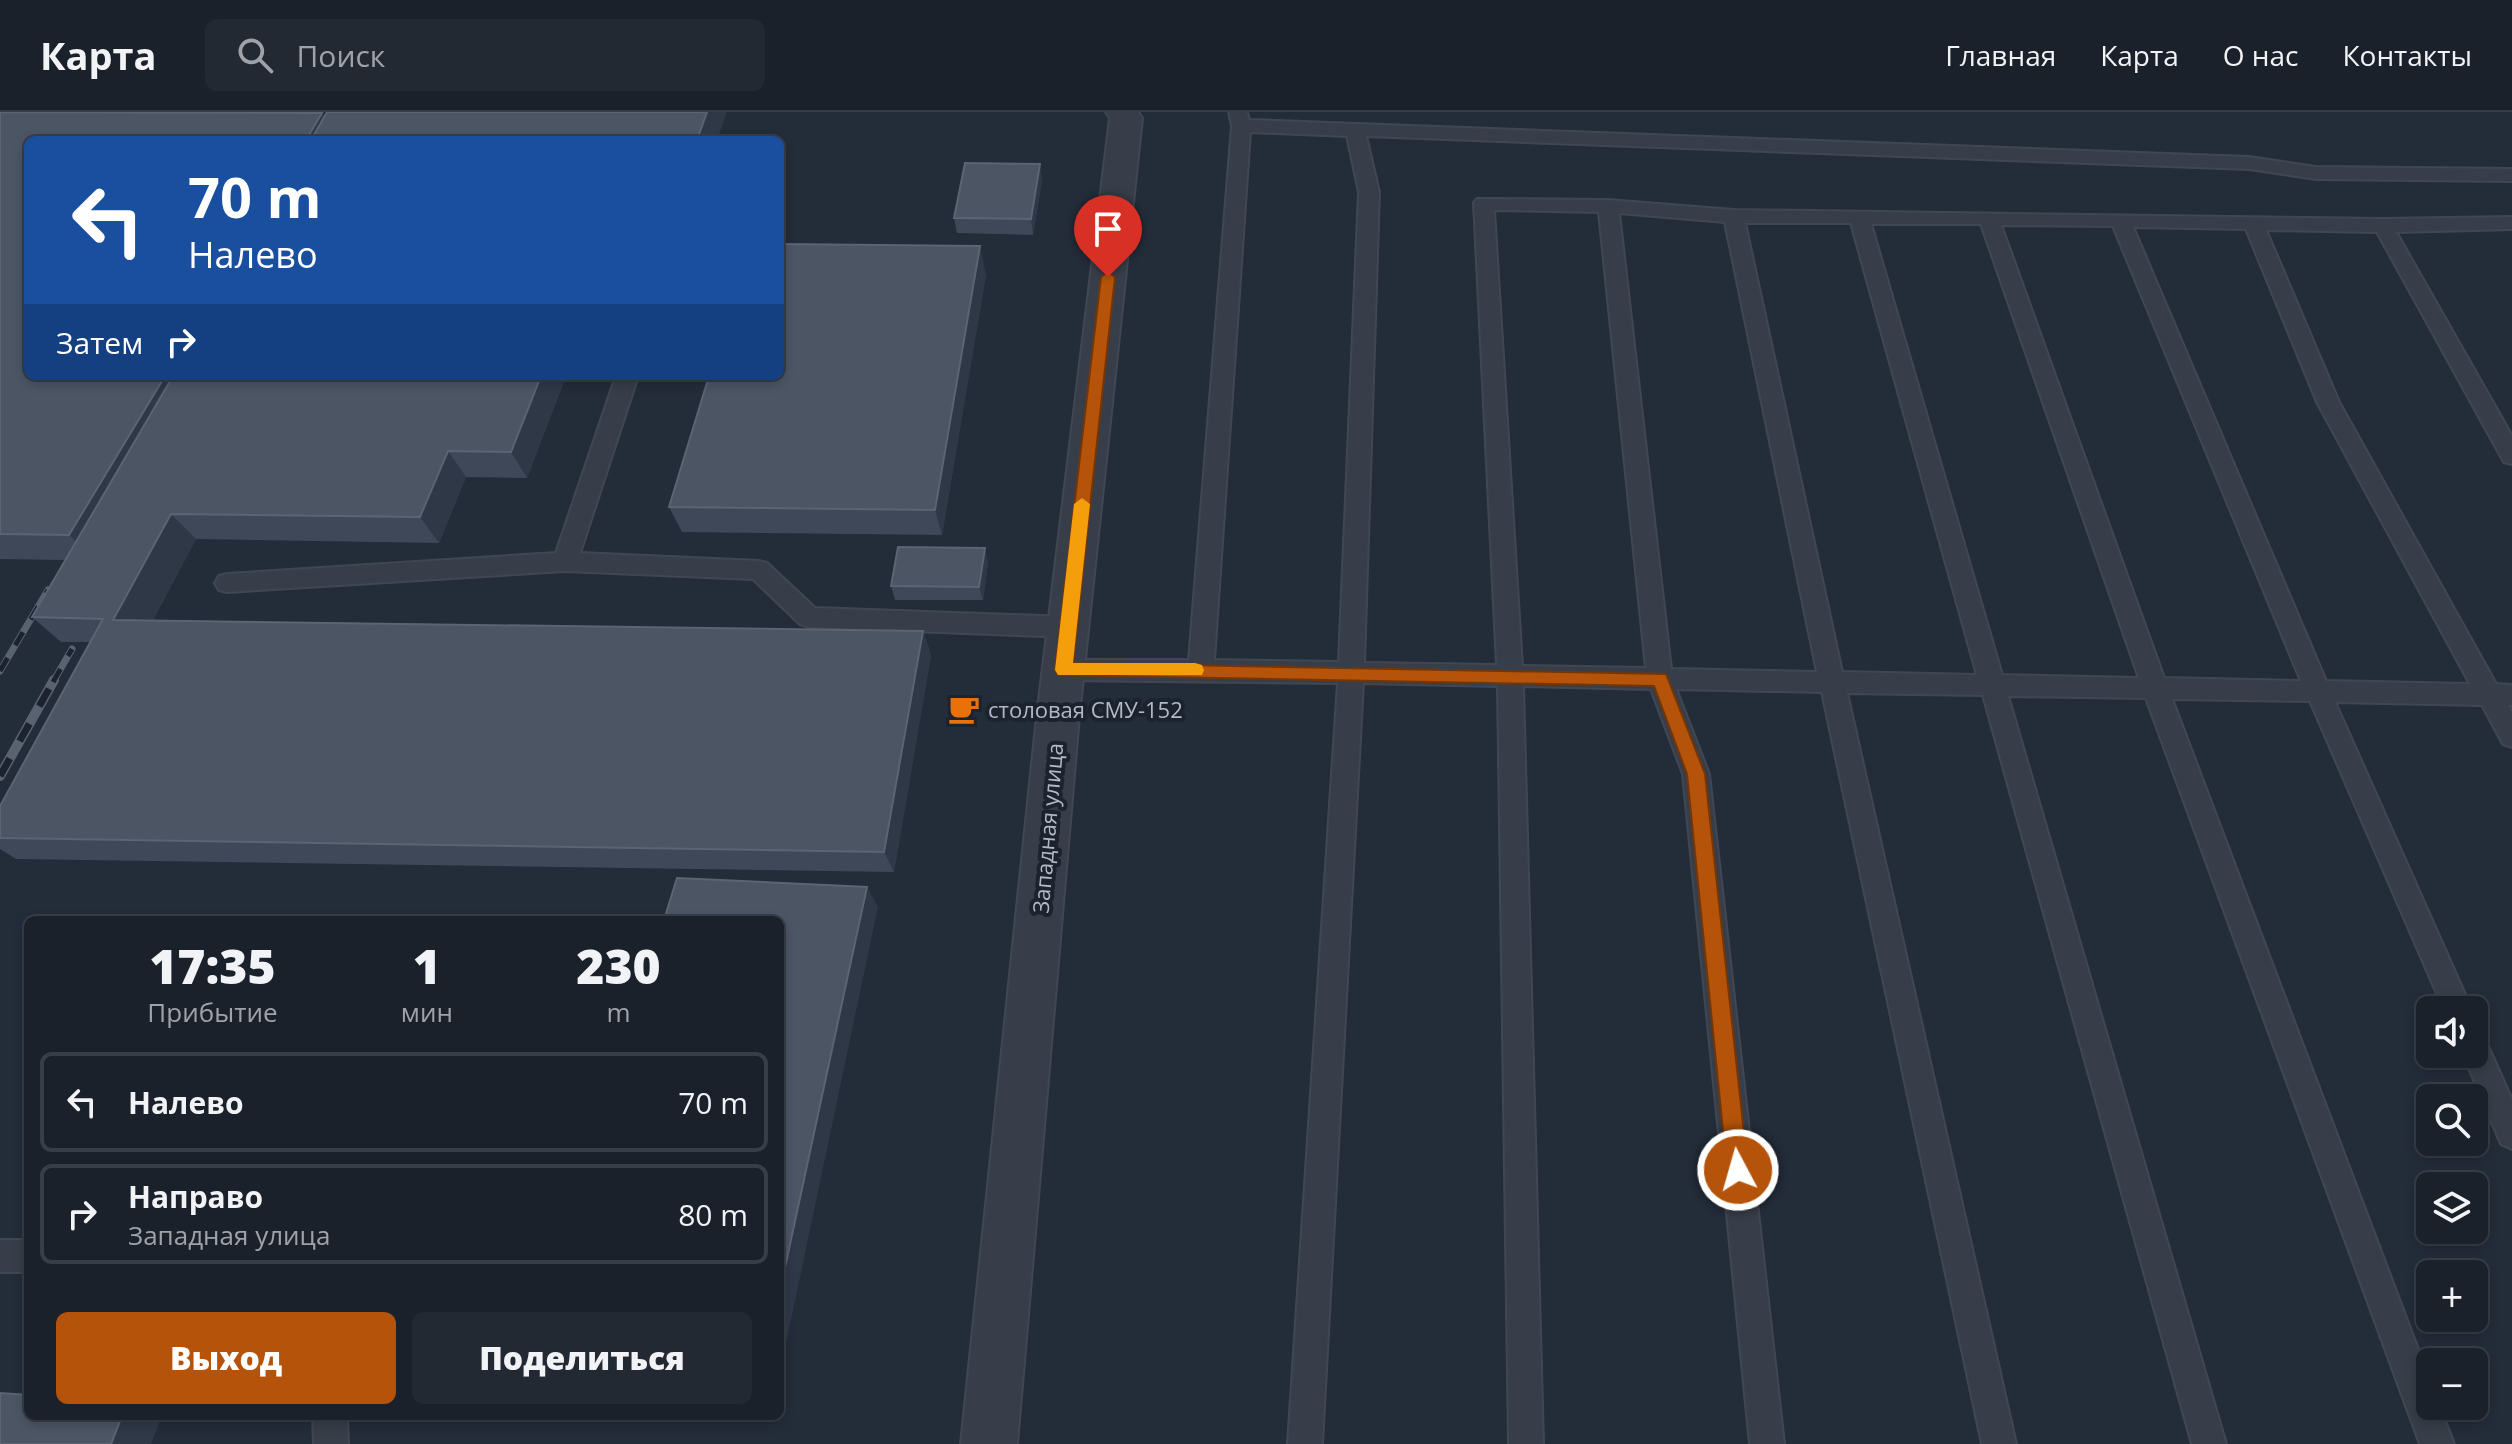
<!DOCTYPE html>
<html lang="ru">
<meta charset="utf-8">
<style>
body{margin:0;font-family:"Open Sans",sans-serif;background:#232933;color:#f1f3f6;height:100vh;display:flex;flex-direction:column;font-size:30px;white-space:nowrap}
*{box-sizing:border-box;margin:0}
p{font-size:26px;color:#9fa3a9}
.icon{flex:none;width:44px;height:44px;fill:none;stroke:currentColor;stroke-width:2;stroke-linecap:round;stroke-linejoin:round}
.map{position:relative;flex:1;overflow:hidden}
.panel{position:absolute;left:24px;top:804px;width:760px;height:504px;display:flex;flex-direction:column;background:#1a212b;border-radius:12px;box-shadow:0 4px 12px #0003,0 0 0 2px #383e47}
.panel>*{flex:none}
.top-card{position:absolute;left:24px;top:24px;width:760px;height:244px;border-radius:12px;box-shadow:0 4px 12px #0003,0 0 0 2px #383e47;background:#1a4fa0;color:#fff;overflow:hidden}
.fabs{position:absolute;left:2416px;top:884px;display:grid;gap:16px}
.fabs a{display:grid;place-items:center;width:72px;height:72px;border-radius:12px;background:#1a212b;box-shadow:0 4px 12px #0003,0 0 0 2px #383e47;font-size:40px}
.pin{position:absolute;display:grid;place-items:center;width:68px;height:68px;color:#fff;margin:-82px -34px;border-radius:50% 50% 50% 0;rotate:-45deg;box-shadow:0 0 8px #0007}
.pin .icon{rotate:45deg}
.me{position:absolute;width:88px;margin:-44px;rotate:354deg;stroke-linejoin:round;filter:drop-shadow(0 0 6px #0008)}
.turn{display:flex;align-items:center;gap:28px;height:168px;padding:0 32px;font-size:36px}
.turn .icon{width:104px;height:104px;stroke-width:2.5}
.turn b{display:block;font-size:56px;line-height:68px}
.then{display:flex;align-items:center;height:76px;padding:0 32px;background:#0003;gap:16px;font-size:30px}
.eta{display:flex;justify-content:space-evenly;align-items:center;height:136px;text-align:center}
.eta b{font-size:48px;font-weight:800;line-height:56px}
.action{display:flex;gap:16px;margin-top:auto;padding:16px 32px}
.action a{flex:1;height:92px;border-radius:12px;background:#b45309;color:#fff;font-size:32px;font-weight:800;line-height:92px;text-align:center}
.action a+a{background:#232933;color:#f1f3f6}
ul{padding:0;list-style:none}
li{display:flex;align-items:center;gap:24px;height:100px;margin:0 16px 12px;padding:0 16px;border:4px solid #383e47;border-radius:12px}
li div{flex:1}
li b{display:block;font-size:30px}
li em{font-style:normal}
header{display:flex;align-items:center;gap:48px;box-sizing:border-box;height:112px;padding:0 40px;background:#1a212b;border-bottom:2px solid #383e47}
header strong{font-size:38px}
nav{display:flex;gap:44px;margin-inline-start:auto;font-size:28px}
.search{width:560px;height:72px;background:#232933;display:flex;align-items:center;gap:20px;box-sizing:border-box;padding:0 28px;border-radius:12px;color:#9fa3a9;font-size:30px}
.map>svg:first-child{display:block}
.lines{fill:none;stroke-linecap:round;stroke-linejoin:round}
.service-casing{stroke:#404752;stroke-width:4}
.minor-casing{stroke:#404752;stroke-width:4}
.service{fill:#373e49;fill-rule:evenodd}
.minor{fill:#373e49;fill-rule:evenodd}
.rail-far1-casing{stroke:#596270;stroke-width:7}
.rail-casing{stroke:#596270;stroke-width:10}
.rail-far1{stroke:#1c232e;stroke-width:5;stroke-dasharray:15;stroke-linecap:butt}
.rail{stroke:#1c232e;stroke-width:7;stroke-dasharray:20;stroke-linecap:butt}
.wall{fill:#3f4858}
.shaded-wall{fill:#2e3847}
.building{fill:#4b5564;stroke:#5b6473;stroke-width:2}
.route{fill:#b45309;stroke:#753606;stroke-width:2}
.slow{fill:#f59e0b}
.labels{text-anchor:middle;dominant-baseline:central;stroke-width:8;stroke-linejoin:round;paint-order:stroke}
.poi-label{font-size:22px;fill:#b2b9c5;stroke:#1c232e;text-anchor:start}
.street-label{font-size:22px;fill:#b2b9c5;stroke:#1c232e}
</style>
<header>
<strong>Карта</strong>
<div class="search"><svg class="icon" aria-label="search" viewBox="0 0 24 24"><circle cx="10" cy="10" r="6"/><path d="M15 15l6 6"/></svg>Поиск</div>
<nav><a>Главная</a><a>Карта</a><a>О нас</a><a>Контакты</a></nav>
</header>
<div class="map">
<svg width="2512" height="1332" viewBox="0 0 2512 1332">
<rect width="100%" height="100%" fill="#232c39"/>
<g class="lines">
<defs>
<g id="service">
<path d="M 1229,0 L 1247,0 L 1249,8 L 2249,45 L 2316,55 L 2512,57 L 2512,69 L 2316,67 L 2249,57 L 1366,24 L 1379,80 L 1364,551 L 1497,553 L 1474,91 L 1477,87 L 1608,88 L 1734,98 L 2383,107 L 2512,105 L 2512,117 L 2396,120 L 2512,324 L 2512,352 L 2504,350 L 2377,120 L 2266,118 L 2339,290 L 2496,572 L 2512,573 L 2512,593 L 2508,593 L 2512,600 L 2512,635 L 2503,632 L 2482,593 L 2335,590 L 2472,898 L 2444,898 L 2310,589 L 2172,587 L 2430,1269 L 2430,1294 L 2439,1294 L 2454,1332 L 2420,1332 L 2146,586 L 2008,584 L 2226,1332 L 2192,1332 L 1983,583 L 1847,581 L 2016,1332 L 1982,1332 L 1822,580 L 1676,577 L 1709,662 L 1784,1332 L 1750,1332 L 1683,662 L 1651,577 L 1523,574 L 1543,1332 L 1509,1332 L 1498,574 L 1363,571 L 1322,1332 L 1288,1332 L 1338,571 L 1064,568 L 1055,565 L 1052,558 L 1055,551 L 1064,548 L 1189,548 L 1232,14 ZM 1250,20 L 1347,24 L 1359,80 L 1339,550 L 1214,548 ZM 1494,98 L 1599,100 L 1646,556 L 1522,554 ZM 1619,101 L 1725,110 L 1817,560 L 1671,557 ZM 1745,111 L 1851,111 L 1977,563 L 1842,560 ZM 1871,112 L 1981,112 L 2139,566 L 2002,563 ZM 2001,113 L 2113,114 L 2301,569 L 2164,566 ZM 2133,115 L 2246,117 L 2317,290 L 2470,572 L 2326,569 Z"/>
<polygon points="616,264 638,264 580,441 759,449 767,451 815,496 1069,505 1078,508 1081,515 1078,522 1069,525 809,515 800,512 753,467 565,459 227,480 219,478 215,471 219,464 227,462 556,441"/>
<polygon points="2474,921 2484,925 2512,988 2512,1037 2501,1032 2463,942 2474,942"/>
<rect x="0" y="1128" width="28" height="32"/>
<polygon points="313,1304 347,1304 348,1332 314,1332"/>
</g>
<polygon id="minor" points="1106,0 1138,0 1142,6 1079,604 1017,1332 961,1332 1037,604 1110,6"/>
</defs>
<use href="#service" class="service-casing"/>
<use href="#minor" class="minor-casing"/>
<use href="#service" class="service"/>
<use href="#minor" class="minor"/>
<defs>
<g id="rail-far1">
<polyline points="0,559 48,478"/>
<polyline points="53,570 72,537"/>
</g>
<polyline id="rail" points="0,664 54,568"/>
</defs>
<use href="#rail-far1" class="rail-far1-casing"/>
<use href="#rail" class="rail-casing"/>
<use href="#rail-far1" class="rail-far1"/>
<use href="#rail" class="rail"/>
</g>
<g class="wall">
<polygon points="0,0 322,1 324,5 727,0 28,28 28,264 566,264 527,366 466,365 439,431 196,427 153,508 923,519 931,543 894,760 16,747 0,737 0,694 90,530 61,530 32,505 65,448 0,447"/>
<polygon points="1042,68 1033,123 957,121 954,106"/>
<polygon points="986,162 942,423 682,420 669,395"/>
<polygon points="988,450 983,488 895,488 891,474"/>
</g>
<g class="shaded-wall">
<polygon points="707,0 727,0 717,28 697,28"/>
<polygon points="322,1 339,28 306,28"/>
<polygon points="1040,52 1042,68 1033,123 1031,107"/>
<polygon points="980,134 986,162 942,423 935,398"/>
<polygon points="165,264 204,264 97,449 69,423"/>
<polygon points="541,264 566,264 527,366 511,340"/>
<polygon points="448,339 466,365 439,431 420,405"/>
<polygon points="171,402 196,427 140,532 113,508"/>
<polygon points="985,436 988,450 983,488 979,475"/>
<polygon points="923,519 931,543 894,760 884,740"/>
<polygon points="867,775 878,795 780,1260 780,1179"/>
<polygon points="122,1304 162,1304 151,1332 111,1332"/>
</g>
<g class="building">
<polygon points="0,0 322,1 306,28 28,28 28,264 165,264 69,423 0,422"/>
<polygon points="327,0 707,0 697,28 311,28"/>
<polygon points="965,51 1040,52 1031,107 954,106"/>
<polygon points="780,132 980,134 935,398 669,395 709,264 780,264"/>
<polygon points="173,264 541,264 511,340 448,339 420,405 171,402 113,508 923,519 884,740 0,726 0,694 103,507 32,505"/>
<polygon points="898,435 985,436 979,475 891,474"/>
<polygon points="677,766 867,775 780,1179 780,808 664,808"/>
<polygon points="0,1281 28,1283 28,1304 122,1304 111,1332 0,1332"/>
</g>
<polygon class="route" points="1108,160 1115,165 1073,551 1666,562 1705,662 1748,1058 1745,1066 1738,1069 1730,1066 1727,1058 1687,662 1654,574 1058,563 1055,558 1101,165"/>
<polygon class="slow" points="1082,386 1090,392 1073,551 1195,551 1202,553 1204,558 1202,563 1058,563 1055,558 1074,392"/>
<defs>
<symbol id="cafe-bare" viewBox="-9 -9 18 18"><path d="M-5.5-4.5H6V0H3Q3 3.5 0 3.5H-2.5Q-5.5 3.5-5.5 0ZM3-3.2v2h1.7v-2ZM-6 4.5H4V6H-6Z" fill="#e8710a" stroke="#1c232e" stroke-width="2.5" paint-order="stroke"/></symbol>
</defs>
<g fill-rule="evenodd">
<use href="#cafe-bare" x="942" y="575" width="44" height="44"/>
</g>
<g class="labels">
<g class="poi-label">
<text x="988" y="597">столовая СМУ-152</text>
</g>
<g class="street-label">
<text transform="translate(1047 716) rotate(-85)">Западная улица</text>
</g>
</g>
</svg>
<div class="fabs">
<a><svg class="icon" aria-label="sound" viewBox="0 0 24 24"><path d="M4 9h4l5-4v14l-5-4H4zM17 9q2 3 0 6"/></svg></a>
<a><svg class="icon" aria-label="search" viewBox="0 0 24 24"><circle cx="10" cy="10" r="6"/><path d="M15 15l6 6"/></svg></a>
<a><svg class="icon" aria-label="layers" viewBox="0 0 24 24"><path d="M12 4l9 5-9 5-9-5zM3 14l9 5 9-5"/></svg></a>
<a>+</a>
<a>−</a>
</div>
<div class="pin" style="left:1108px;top:165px;background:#d93025"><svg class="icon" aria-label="arrive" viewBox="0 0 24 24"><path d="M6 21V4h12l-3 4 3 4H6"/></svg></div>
<svg class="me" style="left:1738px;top:1058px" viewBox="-20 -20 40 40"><circle r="17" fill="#b45309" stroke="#fff" stroke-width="3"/><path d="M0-11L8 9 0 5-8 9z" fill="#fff"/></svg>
<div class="top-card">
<div class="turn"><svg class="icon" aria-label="left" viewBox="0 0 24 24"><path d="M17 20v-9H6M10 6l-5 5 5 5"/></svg><div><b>70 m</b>Налево</div></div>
<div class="then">Затем<svg class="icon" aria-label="right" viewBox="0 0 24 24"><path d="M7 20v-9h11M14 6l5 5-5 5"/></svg></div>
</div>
<section class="panel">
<div class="eta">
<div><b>17:35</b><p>Прибытие</p></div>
<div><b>1</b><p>мин</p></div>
<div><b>230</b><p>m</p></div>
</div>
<ul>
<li><svg class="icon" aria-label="left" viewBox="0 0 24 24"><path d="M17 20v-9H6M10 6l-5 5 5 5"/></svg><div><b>Налево</b></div><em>70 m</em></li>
<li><svg class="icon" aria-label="right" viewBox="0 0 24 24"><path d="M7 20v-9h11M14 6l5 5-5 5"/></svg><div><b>Направо</b><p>Западная улица</p></div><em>80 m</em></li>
</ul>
<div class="action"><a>Выход</a><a>Поделиться</a></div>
</section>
</div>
